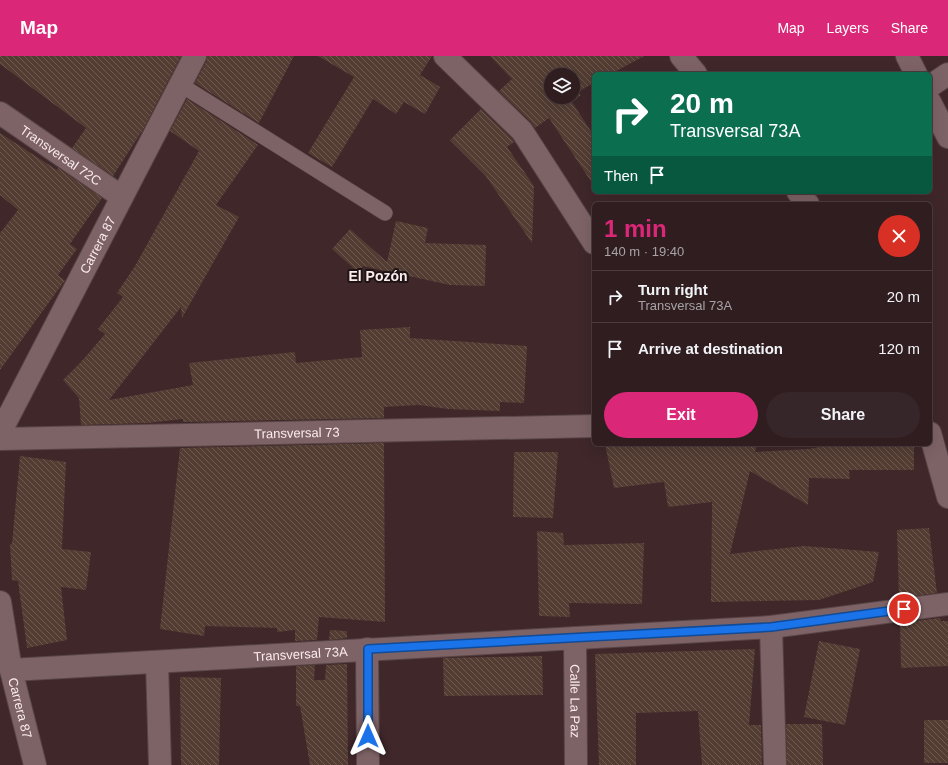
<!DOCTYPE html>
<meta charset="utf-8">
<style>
body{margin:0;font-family:Helvetica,sans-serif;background:#372629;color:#f1f3f6;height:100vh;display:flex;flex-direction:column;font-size:15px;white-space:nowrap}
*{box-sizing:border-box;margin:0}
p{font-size:13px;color:#a7a2a5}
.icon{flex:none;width:22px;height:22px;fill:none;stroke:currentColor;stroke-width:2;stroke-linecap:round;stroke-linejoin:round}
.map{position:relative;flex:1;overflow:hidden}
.drawer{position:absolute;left:592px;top:146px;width:340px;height:244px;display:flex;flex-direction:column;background:#2f1d20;border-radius:6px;box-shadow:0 4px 16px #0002,0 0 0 1px #4a3b3e}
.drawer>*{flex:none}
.guide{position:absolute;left:592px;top:16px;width:340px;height:122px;border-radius:6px;box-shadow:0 4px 16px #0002,0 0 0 1px #4a3b3e;background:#0b6e4f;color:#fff;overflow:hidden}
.fabs{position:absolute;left:544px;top:12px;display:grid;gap:8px}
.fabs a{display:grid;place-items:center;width:36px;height:36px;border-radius:50%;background:#2f1d20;box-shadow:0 4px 16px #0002,0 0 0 1px #4a3b3e;font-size:20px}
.pin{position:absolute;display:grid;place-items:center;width:34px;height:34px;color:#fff;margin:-17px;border:2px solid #fff;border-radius:50%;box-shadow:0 1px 4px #0007}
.me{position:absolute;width:44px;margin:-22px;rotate:0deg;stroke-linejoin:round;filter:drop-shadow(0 0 3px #0008)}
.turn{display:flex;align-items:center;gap:14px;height:84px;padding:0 12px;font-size:18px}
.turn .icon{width:52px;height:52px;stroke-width:2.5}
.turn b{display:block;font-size:28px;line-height:34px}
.then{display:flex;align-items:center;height:38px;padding:0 12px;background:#0003;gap:8px;font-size:15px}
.round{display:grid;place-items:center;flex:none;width:42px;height:42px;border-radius:21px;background:#372629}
.headline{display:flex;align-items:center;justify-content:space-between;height:68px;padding:0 12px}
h1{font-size:24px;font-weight:700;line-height:30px;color:#db2777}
.action{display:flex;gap:8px;margin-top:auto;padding:8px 12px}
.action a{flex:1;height:46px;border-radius:24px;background:#db2777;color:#fff;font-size:16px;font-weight:700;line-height:46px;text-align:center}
.action a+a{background:#372629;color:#f1f3f6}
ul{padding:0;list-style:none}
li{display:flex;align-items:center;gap:12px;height:52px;padding:0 12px;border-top:1px solid #4a3b3e}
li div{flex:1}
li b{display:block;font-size:15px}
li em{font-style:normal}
header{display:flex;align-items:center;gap:24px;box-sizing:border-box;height:56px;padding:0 20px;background:#db2777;color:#fff}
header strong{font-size:19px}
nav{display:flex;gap:22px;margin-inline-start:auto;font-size:14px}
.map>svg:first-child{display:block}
.building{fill:url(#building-back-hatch);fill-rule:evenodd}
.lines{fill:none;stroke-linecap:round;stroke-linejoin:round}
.service-casing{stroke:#584546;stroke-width:16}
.minor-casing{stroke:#584546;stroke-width:24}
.service{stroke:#7e6366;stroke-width:15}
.minor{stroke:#7e6366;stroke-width:22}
.route-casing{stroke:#114b97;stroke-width:10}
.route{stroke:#1a73e8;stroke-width:7}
.labels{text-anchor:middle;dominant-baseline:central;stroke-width:4;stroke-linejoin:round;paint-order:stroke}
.street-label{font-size:13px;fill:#fbebec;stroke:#1e1415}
.neighbourhood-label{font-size:14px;font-weight:bold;fill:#fbebec;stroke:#1e1415}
</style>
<header>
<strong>Map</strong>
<nav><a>Map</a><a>Layers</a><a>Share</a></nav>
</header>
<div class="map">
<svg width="948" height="709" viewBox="0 0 948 709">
<defs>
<pattern id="building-back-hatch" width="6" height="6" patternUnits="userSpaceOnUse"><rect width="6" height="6" fill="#533d33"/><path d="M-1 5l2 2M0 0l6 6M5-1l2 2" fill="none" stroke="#6d5951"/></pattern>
</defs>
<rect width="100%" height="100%" fill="#3f272a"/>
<g class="building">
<polygon points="0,0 181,0 144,72 113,120 72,92 86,72 0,8"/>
<polygon points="207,0 294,0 259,67 195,27 206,6"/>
<polygon points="318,0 432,0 420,19 440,31 425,58 404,46 396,58 373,43 332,111 308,97 354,21"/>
<path d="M 490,0 L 644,0 L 611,18 L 594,18 L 594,27 L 578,36 L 581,39 L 572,46 L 594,80 L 594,130 L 549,62 L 535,72 L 531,66 L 499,35 L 512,23 ZM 551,19 L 573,19 L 573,41 L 551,41 Z"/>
<polygon points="187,43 251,84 258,89 216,149 239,161 182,262 181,251 109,344 193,329 189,307 295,296 296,307 362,301 360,274 410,271 410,282 527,290 524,347 500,346 500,355 448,353 419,349 384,351 384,362 183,366 183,363 147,367 81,369 79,342 63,324 81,306 105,278 98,273 123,241 117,237 135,210 199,95 170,75"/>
<polygon points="481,53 512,83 514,86 507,91 534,130 532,187 485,119 450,84"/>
<polygon points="0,77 57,114 58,112 102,142 70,188 77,193 58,219 65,225 63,227 0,314 0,177 18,154 0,139"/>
<polygon points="396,165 428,172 425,187 486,189 485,230 450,229 363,210 358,216 332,193 350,173 387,206"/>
<polygon points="384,387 385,566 319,561 317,584 295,585 295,574 277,576 277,572 205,570 204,580 160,573 180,392"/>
<polygon points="605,388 680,388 708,391 757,389 755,396 809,393 835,388 914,388 914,414 849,414 850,423 809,422 808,449 750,415 730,498 804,490 879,496 873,526 819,544 711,546 712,446 668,451 664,426 614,432"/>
<polygon points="514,396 558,396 553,462 513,461"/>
<polygon points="20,400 66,406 62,493 91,496 86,534 61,531 67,584 27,592 18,525 12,524 10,488 12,488"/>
<polygon points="929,472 937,537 899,542 897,474"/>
<polygon points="537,475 563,477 564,489 644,487 642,548 569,547 570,561 539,560"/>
<polygon points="940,562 941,565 948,565 948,610 901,612 900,567"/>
<polygon points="330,574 347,575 347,582 329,584"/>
<polygon points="819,585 860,593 845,669 804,661"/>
<polygon points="755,593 749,669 761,669 762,709 702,709 698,655 636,657 636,709 599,709 595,598"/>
<polygon points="542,600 543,639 444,640 443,602"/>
<polygon points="347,608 348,709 310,709 300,650 296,650 296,610 315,609 314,624 325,624 326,609"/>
<polygon points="180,621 221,622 219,709 181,709"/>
<rect x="924" y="664" width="24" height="43"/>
<polygon points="786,668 822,668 823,709 787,709"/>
</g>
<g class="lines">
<defs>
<polyline id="service" points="181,29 385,157"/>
<g id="minor">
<polyline points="445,0 522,75 594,187"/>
<polyline points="681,0 696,18"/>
<polyline points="907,0 916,18"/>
<polyline points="930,30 948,18"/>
<polyline points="930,46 948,81"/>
<path id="s1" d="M 0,57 L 122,141"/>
<polyline points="798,136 808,148"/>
<path id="s2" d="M 0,377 L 195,0"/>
<polyline points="930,377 948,441"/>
<path id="s3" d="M 0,383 L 594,370"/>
<path id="s4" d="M 0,546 L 11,614 L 35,709"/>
<polyline points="771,571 775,709"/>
<path id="s5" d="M 575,582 L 576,709"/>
<polyline points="367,593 368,709"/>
<polyline points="157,606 160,709"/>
<path id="s6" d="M 11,614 L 771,571 L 948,548"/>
</g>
</defs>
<use href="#service" class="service-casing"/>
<use href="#minor" class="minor-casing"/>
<use href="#service" class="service"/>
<use href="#minor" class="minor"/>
</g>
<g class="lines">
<defs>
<polyline id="route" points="368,680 368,593 771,571 904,553"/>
</defs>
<use href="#route" class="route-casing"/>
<use href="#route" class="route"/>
</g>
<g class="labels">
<g class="street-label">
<text stroke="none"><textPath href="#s1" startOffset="74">Transversal 72C</textPath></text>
<text stroke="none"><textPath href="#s2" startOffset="212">Carrera 87</textPath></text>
<text stroke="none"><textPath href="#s3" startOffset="297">Transversal 73</textPath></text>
<text stroke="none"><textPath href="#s6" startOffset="290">Transversal 73A</textPath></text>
<text stroke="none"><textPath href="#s5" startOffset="63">Calle La Paz</textPath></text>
<text stroke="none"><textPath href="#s4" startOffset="108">Carrera 87</textPath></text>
</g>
<g class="neighbourhood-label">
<text x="378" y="220">El Pozón</text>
</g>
</g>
</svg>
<div class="fabs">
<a><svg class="icon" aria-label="layers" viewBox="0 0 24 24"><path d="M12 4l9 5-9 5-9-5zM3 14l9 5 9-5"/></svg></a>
</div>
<div class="pin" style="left:904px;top:553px;background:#d93025"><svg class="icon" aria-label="arrive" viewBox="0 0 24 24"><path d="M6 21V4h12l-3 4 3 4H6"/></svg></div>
<svg class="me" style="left:368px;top:680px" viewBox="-20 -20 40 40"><path d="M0-17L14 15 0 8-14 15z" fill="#1a73e8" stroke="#fff" stroke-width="4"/></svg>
<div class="guide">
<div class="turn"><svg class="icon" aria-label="right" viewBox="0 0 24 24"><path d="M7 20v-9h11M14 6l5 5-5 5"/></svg><div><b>20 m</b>Transversal 73A</div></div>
<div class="then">Then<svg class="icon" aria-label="arrive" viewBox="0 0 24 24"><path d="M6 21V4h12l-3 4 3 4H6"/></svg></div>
</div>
<section class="drawer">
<div class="headline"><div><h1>1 min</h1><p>140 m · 19:40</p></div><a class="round" style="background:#d93025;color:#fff"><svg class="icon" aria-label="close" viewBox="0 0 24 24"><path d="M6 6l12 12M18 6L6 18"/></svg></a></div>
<ul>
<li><svg class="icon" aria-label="right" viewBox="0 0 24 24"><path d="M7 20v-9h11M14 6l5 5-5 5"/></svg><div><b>Turn right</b><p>Transversal 73A</p></div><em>20 m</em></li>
<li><svg class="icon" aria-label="arrive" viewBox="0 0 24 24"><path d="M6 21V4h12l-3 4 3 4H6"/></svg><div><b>Arrive at destination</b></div><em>120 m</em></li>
</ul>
<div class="action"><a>Exit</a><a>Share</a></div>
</section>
</div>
